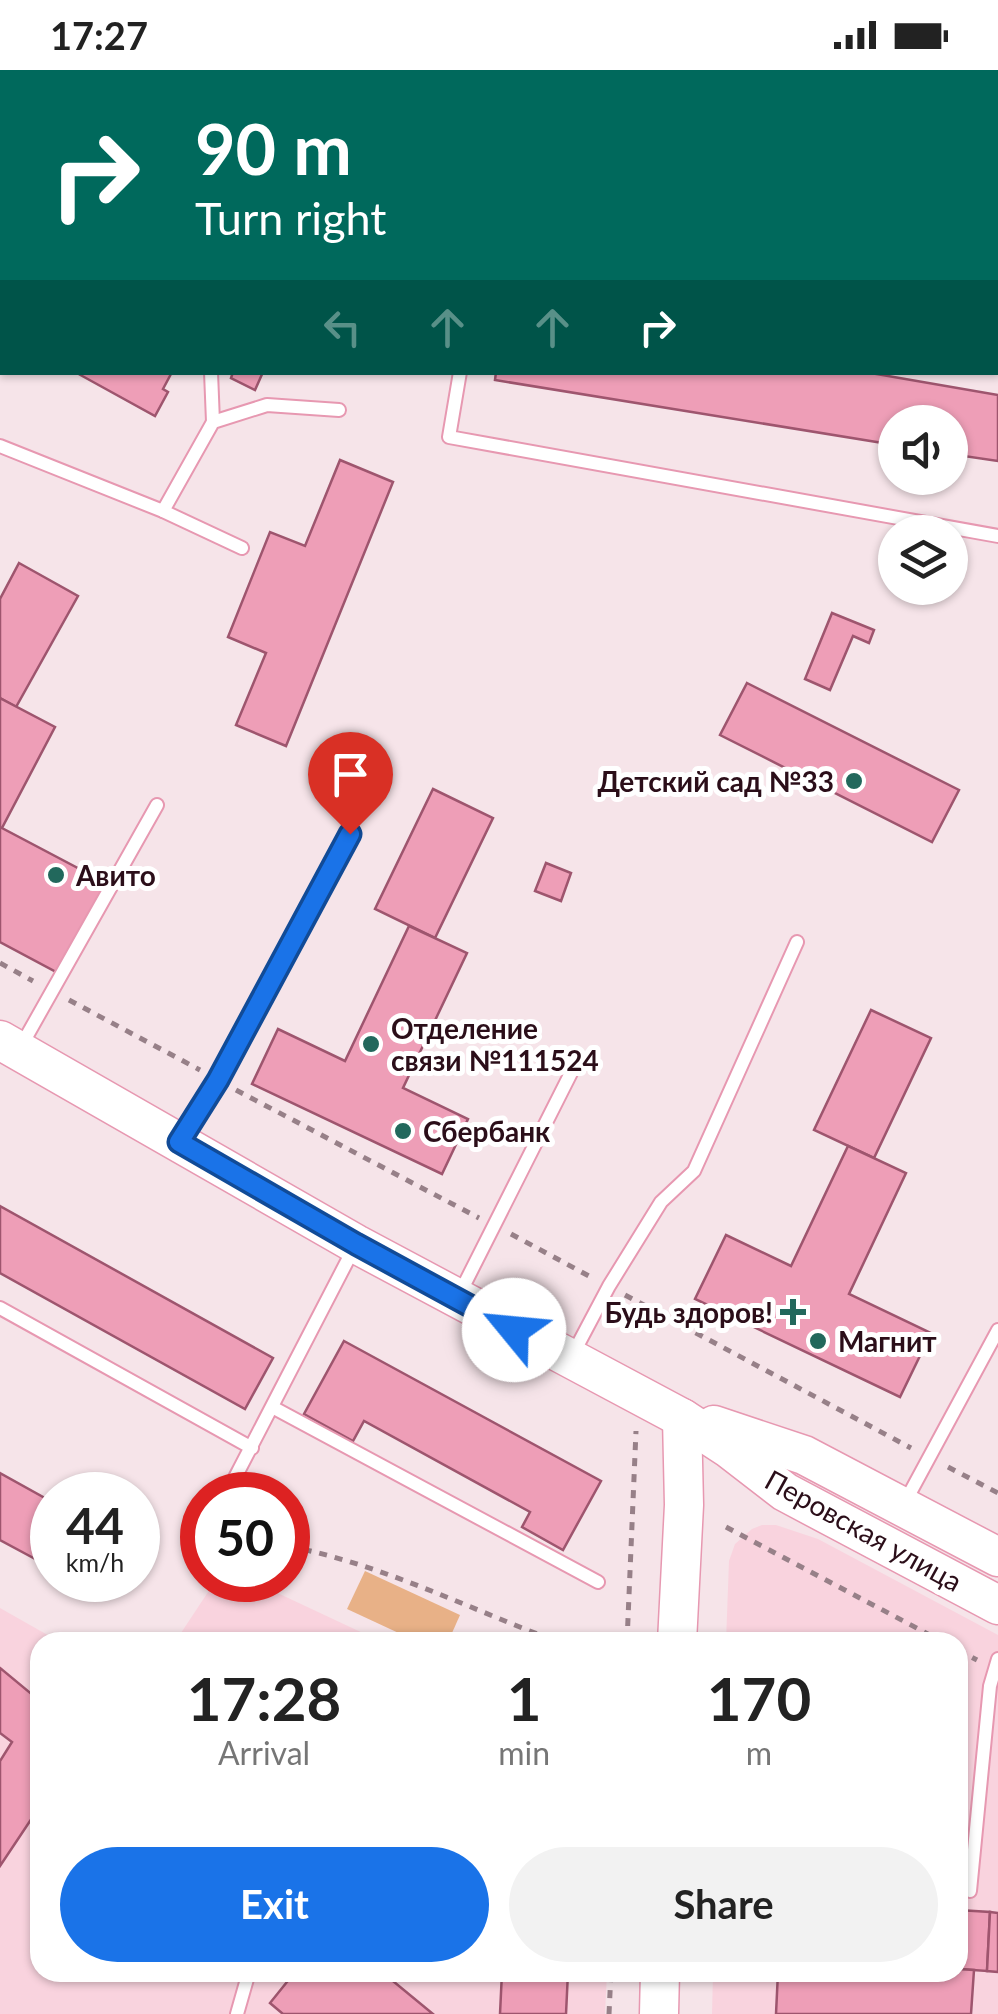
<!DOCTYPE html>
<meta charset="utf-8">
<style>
body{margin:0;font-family:Lato,sans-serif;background:#f2f2f2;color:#222;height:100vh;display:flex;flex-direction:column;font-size:38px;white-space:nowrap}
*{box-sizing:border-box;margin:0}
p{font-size:32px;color:#767676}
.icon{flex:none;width:55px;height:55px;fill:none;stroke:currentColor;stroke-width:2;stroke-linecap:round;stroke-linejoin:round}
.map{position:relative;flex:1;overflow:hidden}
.sheet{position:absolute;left:30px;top:1562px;width:938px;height:350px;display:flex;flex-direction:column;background:#fff;border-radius:30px;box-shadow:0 2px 8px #0004}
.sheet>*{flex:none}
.guide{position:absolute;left:0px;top:0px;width:1000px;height:305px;box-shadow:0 2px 8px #0004;background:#00695c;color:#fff;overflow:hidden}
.buttons{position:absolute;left:878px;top:335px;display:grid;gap:20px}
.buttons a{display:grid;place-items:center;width:90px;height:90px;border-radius:50%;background:#fff;box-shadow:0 2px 8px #0004;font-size:50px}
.speed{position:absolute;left:30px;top:1402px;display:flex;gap:20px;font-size:50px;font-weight:700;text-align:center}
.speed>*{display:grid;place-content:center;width:130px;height:130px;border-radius:50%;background:#fff;box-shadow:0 2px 8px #0004;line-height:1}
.speed small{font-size:25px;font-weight:400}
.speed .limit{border:15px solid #d22;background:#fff;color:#111}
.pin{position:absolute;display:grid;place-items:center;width:85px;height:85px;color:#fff;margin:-102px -42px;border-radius:50% 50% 50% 0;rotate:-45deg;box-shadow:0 0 10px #0007}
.pin .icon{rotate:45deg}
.me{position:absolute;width:110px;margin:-55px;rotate:298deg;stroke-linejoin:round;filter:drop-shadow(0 0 8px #0008)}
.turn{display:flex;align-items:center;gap:35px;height:210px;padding:0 30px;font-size:45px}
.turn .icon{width:130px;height:130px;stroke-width:2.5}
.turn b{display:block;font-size:70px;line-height:85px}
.lanes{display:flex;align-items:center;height:95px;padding:0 30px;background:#0003;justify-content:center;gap:50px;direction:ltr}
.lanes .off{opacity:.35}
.eta{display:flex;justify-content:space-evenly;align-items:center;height:170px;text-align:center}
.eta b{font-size:60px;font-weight:700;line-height:70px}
.button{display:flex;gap:20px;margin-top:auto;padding:20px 30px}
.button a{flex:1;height:115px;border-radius:60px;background:#1a73e8;color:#fff;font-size:40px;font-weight:700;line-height:115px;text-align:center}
.button a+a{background:#f2f2f2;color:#222}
.status{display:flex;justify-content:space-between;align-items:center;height:70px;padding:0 50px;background:#fff;direction:ltr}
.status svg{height:28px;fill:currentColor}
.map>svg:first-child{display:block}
.built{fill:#f9d3de}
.green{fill:#e8b187}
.building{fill:#ee9eb7;stroke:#9e556e;stroke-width:2.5}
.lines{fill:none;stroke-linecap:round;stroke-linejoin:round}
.lane-casing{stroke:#e798b1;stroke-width:16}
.street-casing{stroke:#e798b1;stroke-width:29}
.secondary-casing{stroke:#e798b1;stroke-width:41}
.path{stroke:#978088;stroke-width:5;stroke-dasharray:8 8;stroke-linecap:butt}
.lane{stroke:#fff;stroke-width:12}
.street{stroke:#fff;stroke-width:25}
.secondary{stroke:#fff;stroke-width:38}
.route-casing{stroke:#114b97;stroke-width:25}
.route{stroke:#1a73e8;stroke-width:18}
.poi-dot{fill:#22685c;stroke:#fff;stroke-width:4}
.labels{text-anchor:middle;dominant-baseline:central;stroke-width:10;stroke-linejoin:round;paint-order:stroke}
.poi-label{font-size:28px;font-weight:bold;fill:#2b0e19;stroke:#fff;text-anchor:start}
.street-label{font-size:28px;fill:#2b0e19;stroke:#fff}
</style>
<div class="status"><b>17:27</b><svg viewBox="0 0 49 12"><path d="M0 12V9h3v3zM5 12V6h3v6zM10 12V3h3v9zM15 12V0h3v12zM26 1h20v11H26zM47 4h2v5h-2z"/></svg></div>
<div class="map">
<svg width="998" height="1944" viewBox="0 0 998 1944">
<rect width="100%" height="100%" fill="#f6e4e9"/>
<g class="built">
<polygon points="762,1455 776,1455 818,1469 998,1565 998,1944 712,1944 713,1903 958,1902 958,1572 726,1572 729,1491 735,1474 752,1459"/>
<polygon points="216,1510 250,1510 382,1572 175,1572"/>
<polygon points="0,1538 60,1572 40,1572 40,1902 607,1903 605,1944 0,1944"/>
</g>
<polygon class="green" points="365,1501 460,1545 448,1572 418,1572 347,1539"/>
<g class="building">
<polygon points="247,0 424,0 439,2 247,2"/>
<polygon points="75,302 172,302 163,319 168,322 155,346"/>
<polygon points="233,302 263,302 255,320 231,308"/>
<polygon points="496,302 865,302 998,325 998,391 950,384 950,352 895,352 895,375 495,310"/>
<polygon points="340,390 393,412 286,676 236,655 266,583 228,567 270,462 305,476"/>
<polygon points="19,493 78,526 16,637 0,628 0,529"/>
<polygon points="832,543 874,560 869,573 853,566 830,620 805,609"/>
<polygon points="747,613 959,720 932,772 720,665"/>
<polygon points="0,628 55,657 2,758 108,814 60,904 0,872"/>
<polygon points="433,719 493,748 435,868 375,839"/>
<polygon points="546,793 571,803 561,831 535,821"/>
<polygon points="409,856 467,883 403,1018 468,1049 442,1104 252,1014 278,959 345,991"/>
<polygon points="871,940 931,968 874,1088 814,1060"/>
<polygon points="848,1076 906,1103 849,1224 931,1263 900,1327 695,1229 726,1165 791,1196"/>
<polygon points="0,1136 273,1288 245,1339 0,1203"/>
<polygon points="344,1271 601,1411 563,1480 522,1457 530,1442 364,1351 353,1371 304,1344"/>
<polygon points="0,1403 52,1432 52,1498 0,1470"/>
<polygon points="75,1510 111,1510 103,1525"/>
<polygon points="0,1598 40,1631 40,1736 0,1796 0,1691 12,1672 0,1663"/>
<polygon points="958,1840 990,1842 987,1901 958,1899"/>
<polygon points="990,1842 998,1843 998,1902 987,1901"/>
<polygon points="958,1899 974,1900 971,1944 776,1944 778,1902 958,1902"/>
<polygon points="295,1902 382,1902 433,1944 283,1944 270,1933"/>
<polygon points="502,1902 568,1902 566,1944 500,1944"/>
</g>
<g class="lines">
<defs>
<g id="lane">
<polyline points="204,2 205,0"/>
<polyline points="725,2 726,0"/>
<polyline points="836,2 836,0"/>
<polyline points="211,302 213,352"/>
<polyline points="460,302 449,367 998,466"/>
<polyline points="0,376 163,441 213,352 267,335 339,340"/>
<polyline points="163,441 242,478"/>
<polyline points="20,978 157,735"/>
<polyline points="180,1069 218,1010 350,764"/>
<polyline points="458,1227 576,993"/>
<polyline points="0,1238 252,1378"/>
<polyline points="573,1284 609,1216 661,1132 694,1101 797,872"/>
<polyline points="274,1338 598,1512"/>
<polyline points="226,1425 355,1176"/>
<polyline points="904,1434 998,1260"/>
<polyline points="196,1481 202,1469"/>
<polyline points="970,1821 990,1616 998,1589"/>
<polyline points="237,1944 249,1902"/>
</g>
<g id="street">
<polyline points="10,2 11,0"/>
<polyline points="0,27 2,20"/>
<polyline points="0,83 2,84"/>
</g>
<g id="secondary">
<polyline points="0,970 356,1174 682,1348 728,1378 785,1422 998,1535"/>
<polyline points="714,1355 804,1385 998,1487"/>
<polyline points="677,1572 684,1435 682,1348"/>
<polyline points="659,1944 660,1902"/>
</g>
</defs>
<use href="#lane" class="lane-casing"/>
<use href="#street" class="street-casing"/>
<use href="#secondary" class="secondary-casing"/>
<g class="path">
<polyline points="51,2 52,0"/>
<polyline points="975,2 976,0"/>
<polyline points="0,129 2,123"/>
<polyline points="0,893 33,911"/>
<polyline points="69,930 200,1000"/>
<polyline points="236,1020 479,1148"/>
<polyline points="511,1164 589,1206"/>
<polyline points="625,1225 911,1378"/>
<polyline points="948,1397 998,1423"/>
<polyline points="726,1457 943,1572"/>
<path d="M 288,1476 C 383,1495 468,1538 558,1572"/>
<polyline points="627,1572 636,1361"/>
<polyline points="958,1580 977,1590"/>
<polyline points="609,1944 611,1902"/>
</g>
<use href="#lane" class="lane"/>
<use href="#street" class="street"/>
<use href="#secondary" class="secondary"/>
</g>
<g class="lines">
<defs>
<polyline id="route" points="350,764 218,1010 179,1072 356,1174 514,1260"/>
</defs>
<use href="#route" class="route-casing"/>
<use href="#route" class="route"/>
</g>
<g class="poi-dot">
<circle cx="854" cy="711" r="10"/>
<circle cx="56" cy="805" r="10"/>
<circle cx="371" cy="974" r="10"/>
<circle cx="403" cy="1061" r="10"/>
<path d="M788 1227h10v10h10v10h-10v10h-10v-10h-10v-10h10z"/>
<circle cx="818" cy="1271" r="10"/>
</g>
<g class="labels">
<g class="poi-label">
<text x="834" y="711" text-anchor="end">Детский сад №33</text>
<text x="76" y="805">Авито</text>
<text x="391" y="958">Отделение<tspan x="391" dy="32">связи №111524</tspan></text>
<text x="423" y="1061">Сбербанк</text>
<text x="773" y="1242" text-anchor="end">Будь здоров!</text>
<text x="838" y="1271">Магнит</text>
</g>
<g class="street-label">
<text transform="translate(864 1460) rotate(29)">Перовская улица</text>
</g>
</g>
</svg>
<div class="buttons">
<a><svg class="icon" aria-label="sound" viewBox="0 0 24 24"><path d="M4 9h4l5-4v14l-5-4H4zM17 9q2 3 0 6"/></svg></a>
<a><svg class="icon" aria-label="layers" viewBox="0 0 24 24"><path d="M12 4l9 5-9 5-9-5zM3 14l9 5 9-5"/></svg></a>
</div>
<div class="speed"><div>44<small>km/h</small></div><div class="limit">50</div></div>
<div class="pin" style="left:350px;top:764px;background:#d93025"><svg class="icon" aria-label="arrive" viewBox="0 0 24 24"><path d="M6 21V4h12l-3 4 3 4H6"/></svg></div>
<svg class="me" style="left:514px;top:1260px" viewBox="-20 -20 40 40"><circle r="19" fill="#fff"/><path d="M0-13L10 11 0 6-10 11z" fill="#1a73e8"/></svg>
<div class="guide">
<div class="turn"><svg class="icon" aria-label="right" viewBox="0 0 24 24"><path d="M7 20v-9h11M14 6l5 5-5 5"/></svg><div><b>90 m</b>Turn right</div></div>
<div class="lanes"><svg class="icon off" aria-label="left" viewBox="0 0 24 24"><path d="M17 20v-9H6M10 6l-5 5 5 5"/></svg><svg class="icon off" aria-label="ahead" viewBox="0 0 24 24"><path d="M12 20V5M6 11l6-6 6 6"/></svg><svg class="icon off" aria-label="ahead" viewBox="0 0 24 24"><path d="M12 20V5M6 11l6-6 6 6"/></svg><svg class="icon" aria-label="right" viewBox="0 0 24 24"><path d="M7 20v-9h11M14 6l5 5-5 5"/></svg></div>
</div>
<section class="sheet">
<div class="eta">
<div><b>17:28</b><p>Arrival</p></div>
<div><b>1</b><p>min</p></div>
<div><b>170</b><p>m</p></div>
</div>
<div class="button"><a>Exit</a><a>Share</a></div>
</section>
</div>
